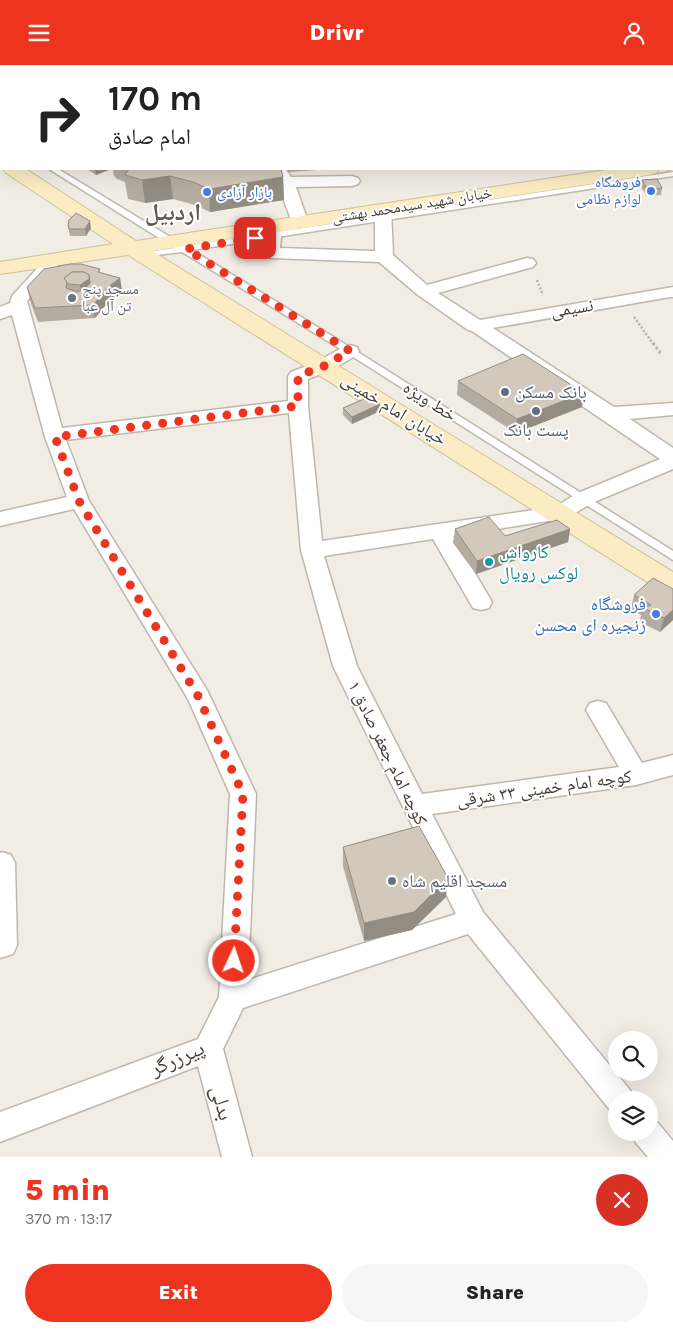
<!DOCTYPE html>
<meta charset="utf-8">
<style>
body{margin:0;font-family:Karla,"Noto Naskh Arabic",sans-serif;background:#f6f6f6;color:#222;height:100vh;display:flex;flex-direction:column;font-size:19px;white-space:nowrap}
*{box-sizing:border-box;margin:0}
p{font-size:16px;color:#767676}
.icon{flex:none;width:28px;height:28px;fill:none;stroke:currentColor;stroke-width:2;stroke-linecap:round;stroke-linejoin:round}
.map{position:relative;height:1092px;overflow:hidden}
.panel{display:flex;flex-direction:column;background:#fff;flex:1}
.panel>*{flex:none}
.guide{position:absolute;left:0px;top:0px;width:674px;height:105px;box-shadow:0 5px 20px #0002;background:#fff;color:#222;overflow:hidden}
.buttons{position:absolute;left:608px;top:966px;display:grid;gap:10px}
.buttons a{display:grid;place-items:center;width:50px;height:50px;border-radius:50%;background:#fff;box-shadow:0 5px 20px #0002;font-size:25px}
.pin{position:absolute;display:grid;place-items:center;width:42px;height:42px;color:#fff;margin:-21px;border-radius:10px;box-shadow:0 2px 8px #0006}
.me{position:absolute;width:55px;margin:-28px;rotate:3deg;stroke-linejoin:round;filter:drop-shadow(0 0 4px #0008)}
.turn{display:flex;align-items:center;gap:18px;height:105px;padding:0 25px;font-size:22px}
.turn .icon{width:65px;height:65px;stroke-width:2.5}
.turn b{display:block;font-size:35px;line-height:42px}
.round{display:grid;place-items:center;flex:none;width:52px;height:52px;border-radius:26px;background:#f6f6f6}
.overview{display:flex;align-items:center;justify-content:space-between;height:85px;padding:0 25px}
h1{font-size:30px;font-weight:800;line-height:38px;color:#ee341e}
.action{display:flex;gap:10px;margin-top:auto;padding:10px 25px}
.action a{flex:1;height:58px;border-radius:30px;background:#ee341e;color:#fff;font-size:20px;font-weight:800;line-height:58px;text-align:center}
.action a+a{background:#f6f6f6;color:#222}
header{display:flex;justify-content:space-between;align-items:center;height:65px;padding:0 25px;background:#ee341e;color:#fff;font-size:22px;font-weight:800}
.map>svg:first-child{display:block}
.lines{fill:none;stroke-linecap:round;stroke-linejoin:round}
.service-casing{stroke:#bfb7ab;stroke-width:3}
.minor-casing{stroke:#bfb7ab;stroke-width:3}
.secondary-casing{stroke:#cfbe97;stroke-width:2}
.path-far1{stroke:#bdaf9a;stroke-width:2.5;stroke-dasharray:2 2;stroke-linecap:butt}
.path{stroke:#bdaf9a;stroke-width:3;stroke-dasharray:2.5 2.5;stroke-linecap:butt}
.service{fill:#fff;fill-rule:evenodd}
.minor{fill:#fff;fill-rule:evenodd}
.secondary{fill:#fbecc4;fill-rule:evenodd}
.wall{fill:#b5aca1}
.shaded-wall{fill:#938c83}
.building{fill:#d2c8bb;stroke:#938c83;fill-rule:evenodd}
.route{stroke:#ee341e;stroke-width:9;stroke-dasharray:0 16.2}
.shop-dot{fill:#3f7fe0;stroke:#fff;stroke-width:2}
.worship-dot{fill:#6b7280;stroke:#fff;stroke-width:2}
.service-dot{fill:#5c6f8a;stroke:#fff;stroke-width:2}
.culture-dot{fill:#0f9aa8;stroke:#fff;stroke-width:2}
.labels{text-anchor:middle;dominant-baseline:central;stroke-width:4;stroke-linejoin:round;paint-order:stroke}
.far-shop-label{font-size:15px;fill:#366cbe;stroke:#fff;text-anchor:end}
.far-street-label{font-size:15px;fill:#433d35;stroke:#fff}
.far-worship-label{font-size:15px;fill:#5b616d;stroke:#fff;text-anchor:start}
.street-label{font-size:18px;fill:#433d35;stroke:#fff}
.service-label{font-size:18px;fill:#4e5e75;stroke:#fff;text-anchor:start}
.culture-label{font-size:18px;fill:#0d838f;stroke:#fff;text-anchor:start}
.shop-label{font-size:18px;fill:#366cbe;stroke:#fff;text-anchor:end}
.worship-label{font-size:18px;fill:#5b616d;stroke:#fff;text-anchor:start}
.near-street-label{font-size:21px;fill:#433d35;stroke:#fff}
.far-town-label{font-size:24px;font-weight:bold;fill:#655a4c;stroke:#fff}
</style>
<header><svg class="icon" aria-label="menu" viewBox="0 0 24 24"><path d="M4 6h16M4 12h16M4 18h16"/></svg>Drivr<svg class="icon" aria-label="person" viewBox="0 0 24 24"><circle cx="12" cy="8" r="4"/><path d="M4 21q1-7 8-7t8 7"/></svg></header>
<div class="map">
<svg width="673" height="1092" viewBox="0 0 673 1092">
<rect width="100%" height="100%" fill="#f1ede5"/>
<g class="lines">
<defs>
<g id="service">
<rect x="0" y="68" width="1" height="5"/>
<polygon points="49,104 58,104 185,181 673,107 673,111 192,185 353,284 673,486 673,495 347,288 182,187 141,192 141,188 175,183"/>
</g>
<g id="minor">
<polygon points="272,104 286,104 291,112 352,111 358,113 360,116 358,119 352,121 296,122 308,157 306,161 294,161 292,157"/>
<path d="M 383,140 L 389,141 L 391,145 L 393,190 L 427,220 L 527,193 L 533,194 L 536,198 L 533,202 L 438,228 L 480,255 L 673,222 L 673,232 L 670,232 L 493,263 L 614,342 L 673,338 L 673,350 L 630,354 L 673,383 L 673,404 L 592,438 L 567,453 L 453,471 L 492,537 L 489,543 L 481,545 L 473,543 L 433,474 L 324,491 L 357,601 L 422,729 L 619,702 L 586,645 L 590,638 L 598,636 L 606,638 L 642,698 L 673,690 L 673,710 L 636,720 L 432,749 L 483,847 L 630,1025 L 635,1035 L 616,1035 L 616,1048 L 610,1045 L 468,869 L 243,943 L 223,984 L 252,1092 L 222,1092 L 198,1001 L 0,1077 L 0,1047 L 198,974 L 219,932 L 230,729 L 188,634 L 74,444 L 0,461 L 0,447 L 67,432 L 45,372 L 12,250 L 0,254 L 0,242 L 10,238 L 12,231 L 43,197 L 49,196 L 55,197 L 58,201 L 27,236 L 62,363 L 288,336 L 288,311 L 291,307 L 317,297 L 343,282 L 350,280 L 357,282 L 359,286 L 357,290 L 331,305 L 308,314 L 308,341 L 322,476 L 555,442 L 578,428 L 660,394 L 472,266 L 468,265 L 418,230 L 379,197 L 271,193 L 265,192 L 262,188 L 266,161 L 268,157 L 280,157 L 282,161 L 280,183 L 375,186 L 375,145 L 377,141 ZM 289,348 L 301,485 L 333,601 L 456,849 L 248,915 L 256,729 L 207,625 L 89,436 L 66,375 Z"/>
<polygon points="2,787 11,790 15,798 17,880 13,889 0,893 0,788"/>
<polygon points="649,1054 658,1058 673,1076 673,1092 648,1092 636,1078 632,1068 649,1068"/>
</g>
<g id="secondary">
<polygon points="673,94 673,106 665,104 672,104"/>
<polygon points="3,104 26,104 136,176 612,104 659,104 656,108 649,110 152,186 673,507 673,530 663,527 128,190 0,209 0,197 113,179 6,108"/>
</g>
</defs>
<use href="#service" class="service-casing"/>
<use href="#minor" class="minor-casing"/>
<use href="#secondary" class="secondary-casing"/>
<g class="path-far1">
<polyline points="537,215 543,230"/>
<polyline points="634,252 654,280"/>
</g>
<polyline class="path" points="653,278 662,290"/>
<use href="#service" class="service"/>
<use href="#minor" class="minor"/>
<use href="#secondary" class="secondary"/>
</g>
<g class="wall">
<rect x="0" y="18" width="1" height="30"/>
<polygon points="87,104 111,104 96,110"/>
<polygon points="113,104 281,104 283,112 284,135 210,147 195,140 173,134 145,138 128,134 125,117 117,114 114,111"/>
<polygon points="286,104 332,104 288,107"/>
<polygon points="642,115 662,123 661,130 647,131 641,122"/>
<polygon points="68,160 91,163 86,171 70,171"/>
<polygon points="100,204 100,208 120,213 122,226 109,236 95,253 38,257 30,236 27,222"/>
<polygon points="458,316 584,328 582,342 516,368 457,330"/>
<polygon points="380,339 380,346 352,359 343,350 343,343"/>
<polygon points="455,464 505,471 570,464 568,477 476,509 453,478"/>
<polygon points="673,524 673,555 660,567 640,557 641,550 631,544 634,530"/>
<polygon points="343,782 446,832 412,865 364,876 343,801"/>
</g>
<g class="shaded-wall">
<polygon points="95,104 111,104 96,110"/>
<polygon points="170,111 173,134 145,138 142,115"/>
<polygon points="283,112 284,135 210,147 209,124"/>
<polygon points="90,156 91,163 86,171 85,164"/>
<polygon points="89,210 92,234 83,240 80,220"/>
<polygon points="120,213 122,226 109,236 95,253 93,240 107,223"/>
<polygon points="584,328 582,342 516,368 517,354"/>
<polygon points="380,339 380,346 352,359 352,352"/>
<polygon points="570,464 568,477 476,509 477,496"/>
<polygon points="673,545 673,555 660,567 664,553"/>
<polygon points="448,813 446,832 412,865 364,876 364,858"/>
</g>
<g class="building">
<polygon points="34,0 204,0 204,1 35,1"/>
<rect x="0" y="18" width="1" height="10"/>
<polygon points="129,104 281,104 283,112 209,124 193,117 170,111 142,115 125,110"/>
<polygon points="657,114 662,123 648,125 642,115"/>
<polygon points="76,148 90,156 85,164 69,164 68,160 69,155"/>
<path d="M 70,199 L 81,199 L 100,204 L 98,207 L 120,213 L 107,223 L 93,240 L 35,243 L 27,222 L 44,204 ZM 72,207 L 84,207 L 89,210 L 90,218 L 85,224 L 77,227 L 66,223 L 67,217 L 64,213 Z"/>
<polygon points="72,207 84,207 89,210 89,214 80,220 68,219 64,213"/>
<polygon points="523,289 584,328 517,354 458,316"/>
<polygon points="371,331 380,339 352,352 343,343"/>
<polygon points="489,452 505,471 557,455 570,464 477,496 455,464"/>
<polygon points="653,513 673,524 673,545 664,553 643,543 651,540 634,530"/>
<polygon points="419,761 448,813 414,847 364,858 343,782"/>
</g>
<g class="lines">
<polyline class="route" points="234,896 243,729 198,631 79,436 55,372 298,341 298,311 324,301 350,286 186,184 255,173"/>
</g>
<g class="shop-dot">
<circle cx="651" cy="126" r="5"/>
<circle cx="207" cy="127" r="5"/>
<circle cx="656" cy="549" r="5"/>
</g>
<g class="worship-dot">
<circle cx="72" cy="233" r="5"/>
<circle cx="392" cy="816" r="5"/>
</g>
<g class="service-dot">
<circle cx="505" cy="327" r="5"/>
<circle cx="536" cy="346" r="5"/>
</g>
<circle class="culture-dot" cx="489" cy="497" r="5"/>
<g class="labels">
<g class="far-shop-label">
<text x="641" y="117">فروشگاه<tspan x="641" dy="17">لوازم نظامی</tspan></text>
<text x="217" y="127" text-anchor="start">بازار آزادی</text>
</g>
<g class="far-street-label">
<text transform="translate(412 140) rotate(-9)">خیابان شهید سیدمحمد بهشتی</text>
</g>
<g class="far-worship-label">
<text x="82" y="224">مسجد پنج<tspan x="82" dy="17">تن آل عبا</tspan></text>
</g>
<g class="street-label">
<text transform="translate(572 243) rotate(-9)">نسیمی</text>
<text transform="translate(430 336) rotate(32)">خط ویژه</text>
<text transform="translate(394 344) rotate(32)">خیابان امام خمینی</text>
<text transform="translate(388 688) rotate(64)">کوچه امام جعفر صادق ۱</text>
<text transform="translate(544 723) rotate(-8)">کوچه امام خمینی ۳۳ شرقی</text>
</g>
<g class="service-label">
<text x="515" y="327">بانک مسکن</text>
<text x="536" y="365" text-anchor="middle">پست بانک</text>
</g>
<g class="culture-label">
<text x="499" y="487">کارواش<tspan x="499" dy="21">لوکس رویال</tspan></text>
</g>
<g class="shop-label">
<text x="646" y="539">فروشگاه<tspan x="646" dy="21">زنجیره ای محسن</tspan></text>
</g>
<g class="worship-label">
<text x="402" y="816">مسجد اقلیم شاه</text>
</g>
<g class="near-street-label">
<text transform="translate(177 993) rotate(-24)">پیرزرگر</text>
<text transform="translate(222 1038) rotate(75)">بدلی</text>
</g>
<g class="far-town-label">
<text x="173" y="147">اردبیل</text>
</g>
</g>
</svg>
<div class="buttons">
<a><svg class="icon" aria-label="search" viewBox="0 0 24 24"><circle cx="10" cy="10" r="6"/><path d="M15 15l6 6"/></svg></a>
<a><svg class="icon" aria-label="layers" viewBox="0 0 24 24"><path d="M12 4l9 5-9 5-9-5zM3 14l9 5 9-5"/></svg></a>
</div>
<div class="pin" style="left:255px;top:173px;background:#d93025"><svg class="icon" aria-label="arrive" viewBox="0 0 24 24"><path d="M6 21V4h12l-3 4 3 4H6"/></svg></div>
<svg class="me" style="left:234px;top:896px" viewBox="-20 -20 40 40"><circle r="17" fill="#ee341e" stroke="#fff" stroke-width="3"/><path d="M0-11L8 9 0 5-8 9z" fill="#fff"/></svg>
<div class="guide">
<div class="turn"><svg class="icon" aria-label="right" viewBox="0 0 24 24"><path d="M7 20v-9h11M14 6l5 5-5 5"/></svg><div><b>170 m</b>امام صادق</div></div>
</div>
</div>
<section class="panel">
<div class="overview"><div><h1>5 min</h1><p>370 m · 13:17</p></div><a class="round" style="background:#d93025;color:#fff"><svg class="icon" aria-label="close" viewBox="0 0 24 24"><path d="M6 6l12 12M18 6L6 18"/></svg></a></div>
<div class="action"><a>Exit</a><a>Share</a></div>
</section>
